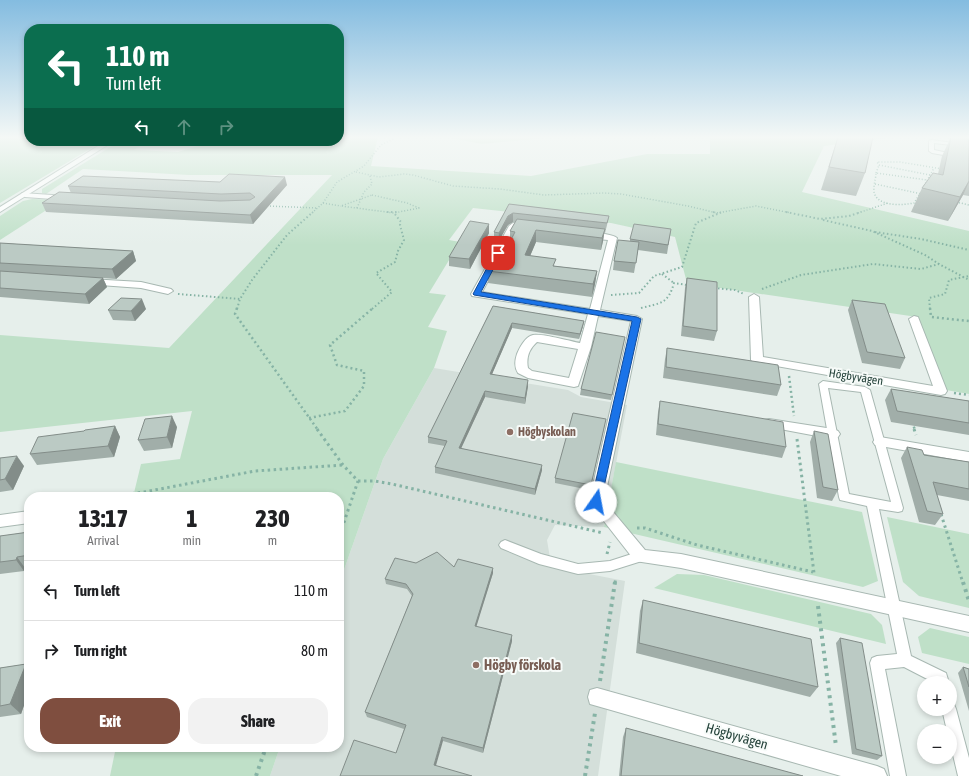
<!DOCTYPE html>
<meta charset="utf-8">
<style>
body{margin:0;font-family:"Asap Condensed",sans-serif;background:#f2f2f2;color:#202124;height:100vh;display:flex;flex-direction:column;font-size:15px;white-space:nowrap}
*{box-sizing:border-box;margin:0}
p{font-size:13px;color:#757577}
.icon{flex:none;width:22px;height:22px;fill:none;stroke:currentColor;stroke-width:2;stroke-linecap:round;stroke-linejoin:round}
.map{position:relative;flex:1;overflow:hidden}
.details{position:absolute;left:24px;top:492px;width:320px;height:260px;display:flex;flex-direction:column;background:#fff;border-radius:16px;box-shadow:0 2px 6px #0003}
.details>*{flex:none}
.banner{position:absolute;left:24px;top:24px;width:320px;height:122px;border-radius:16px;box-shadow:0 2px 6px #0003;background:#0b6e4f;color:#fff;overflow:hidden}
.controls{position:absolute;left:917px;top:676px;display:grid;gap:8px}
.controls a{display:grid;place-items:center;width:40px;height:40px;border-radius:50%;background:#fff;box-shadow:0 2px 6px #0003;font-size:20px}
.pin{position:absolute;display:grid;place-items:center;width:34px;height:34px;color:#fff;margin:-17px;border-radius:8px;box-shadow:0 2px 6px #0006}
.me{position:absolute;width:44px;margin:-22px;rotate:12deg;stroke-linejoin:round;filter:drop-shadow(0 0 3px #0008)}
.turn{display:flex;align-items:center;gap:14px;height:84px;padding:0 16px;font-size:18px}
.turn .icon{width:52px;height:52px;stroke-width:2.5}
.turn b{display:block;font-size:28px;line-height:34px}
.lanes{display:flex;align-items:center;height:38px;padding:0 16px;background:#0003;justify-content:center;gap:20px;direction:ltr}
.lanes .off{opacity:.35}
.eta{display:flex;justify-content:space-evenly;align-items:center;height:68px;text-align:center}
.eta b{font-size:24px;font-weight:800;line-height:28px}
.primary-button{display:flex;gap:8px;margin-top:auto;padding:8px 16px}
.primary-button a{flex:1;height:46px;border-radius:16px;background:#7f4e3f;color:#fff;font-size:16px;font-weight:800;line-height:46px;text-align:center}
.primary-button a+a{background:#f2f2f2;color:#202124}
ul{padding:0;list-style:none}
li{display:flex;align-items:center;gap:12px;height:60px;padding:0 16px;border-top:1px solid #e0e0e0}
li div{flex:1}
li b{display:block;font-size:15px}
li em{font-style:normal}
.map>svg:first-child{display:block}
.built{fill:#d4dfda}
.green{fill:#bfe0c8}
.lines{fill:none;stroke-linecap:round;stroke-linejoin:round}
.service-casing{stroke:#a8b8b2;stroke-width:2}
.minor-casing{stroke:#a8b8b2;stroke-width:2}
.tertiary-casing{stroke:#a8b8b2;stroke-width:2}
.path-far4{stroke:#86b3a5;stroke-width:1.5;stroke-dasharray:1 2;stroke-linecap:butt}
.path-far3{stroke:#86b3a5;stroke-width:2;stroke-dasharray:1.5 2.5;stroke-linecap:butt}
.path-far2{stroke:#86b3a5;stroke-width:2.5;stroke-dasharray:2 3;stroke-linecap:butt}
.path-far1{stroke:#86b3a5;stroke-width:3;stroke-dasharray:2.5 3.5;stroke-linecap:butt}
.path{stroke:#86b3a5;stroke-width:4;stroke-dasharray:3 4.5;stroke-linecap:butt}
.service{fill:#fff;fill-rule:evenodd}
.minor{fill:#fff;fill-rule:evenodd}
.tertiary{fill:#fff;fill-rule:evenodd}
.wall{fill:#a1aea9}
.shaded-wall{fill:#838d89}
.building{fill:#bbcac4;stroke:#838d89}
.route{fill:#1a73e8;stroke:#114b97}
.education-dot{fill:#8d6e63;stroke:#f7fbf9;stroke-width:1.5}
.labels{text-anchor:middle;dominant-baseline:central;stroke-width:4;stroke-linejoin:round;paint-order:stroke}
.street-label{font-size:12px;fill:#24423a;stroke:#f7fbf9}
.education-label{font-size:12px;font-weight:bold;fill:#785e54;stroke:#f7fbf9;text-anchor:start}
.near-education-label{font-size:14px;font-weight:bold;fill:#785e54;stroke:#f7fbf9;text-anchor:start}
.near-street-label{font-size:14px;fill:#24423a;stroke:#f7fbf9}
</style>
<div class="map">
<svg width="969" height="776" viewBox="0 0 969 776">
<rect width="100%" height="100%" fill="#e6efeb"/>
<polygon class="built" points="434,368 568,390 581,397 627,405 604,527 555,525 547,540 550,558 579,572 625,581 598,776 270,776 280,747 339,747 339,584 383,459"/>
<g class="green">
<polygon points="0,137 29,137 29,141 103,141 0,203"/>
<polygon points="339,137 378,137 371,166 531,176 647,154 710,154 710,137 894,137 824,146 802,192 969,231 969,394 946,390 917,317 687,283 675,237 611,223 473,208 449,240 460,242 429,293 446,295 428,327 447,331 434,368 383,459 339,584 339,497 133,497 141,464 180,459 192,411 0,432 0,335 169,348 332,175 189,175 83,169 46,194 42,193 42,189 120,141 130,141 125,145 140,146 134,150 178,152 215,141 339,141"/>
<polygon points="446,137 542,137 535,139 482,144"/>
<polygon points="32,199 62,200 0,240 0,216 23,201"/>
<polygon points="616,462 862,512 878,581 863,587 604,527"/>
<polygon points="887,517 969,534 969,608 919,596 903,582"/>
<polygon points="677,574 704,575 871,614 882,625 886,644 654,588"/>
<polygon points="930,628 969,637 969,664 922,653 918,637"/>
<polygon points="116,747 280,747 270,776 110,776"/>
</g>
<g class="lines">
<defs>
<g id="service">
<polygon points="931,140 969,145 969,147 934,143 934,150 958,155 955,157 932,153 929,151 929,141"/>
<path d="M 823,381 L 865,387 L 870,390 L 903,508 L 902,511 L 898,512 L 879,509 L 911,656 L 946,673 L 949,683 L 935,683 L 904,667 L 885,669 L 906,776 L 890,776 L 870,663 L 872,658 L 877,656 L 897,654 L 867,506 L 840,500 L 839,497 L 819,384 ZM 828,388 L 861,392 L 891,502 L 849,494 Z"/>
<polygon points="505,540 541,554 578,564 610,561 641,551 645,552 647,556 645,560 610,571 578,574 539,564 501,548 499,545 501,542"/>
<polygon points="950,702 954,704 956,709 969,758 969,776 958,776 950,742 950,731 947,731 942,709 950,709"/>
</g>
<g id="minor">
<polygon points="22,193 67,196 71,198 67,200 25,197 21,195"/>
<path d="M 513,223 L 529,225 L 533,228 L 529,231 L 516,229 L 482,292 L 590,309 L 608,240 L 587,238 L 583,235 C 587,231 613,234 617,238 L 600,310 L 637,316 L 642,319 L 604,501 L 645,550 L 681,554 L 969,616 L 969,632 L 681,568 L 635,561 L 589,502 L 631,321 L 598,316 L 591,347 L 578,386 L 574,387 L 528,378 L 518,373 C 514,367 515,360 517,354 C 520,347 525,337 533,335 C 541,333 570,341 580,343 L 588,314 L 472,296 L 471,294 L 509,226 ZM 537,342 L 578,349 L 569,378 L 532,371 L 528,368 C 526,358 529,349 537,342 Z"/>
<polygon points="89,279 141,282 171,289 173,291 168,294 141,288 86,284 84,282"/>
<polygon points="754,294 759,297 763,357 933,386 909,319 914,316 918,317 947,391 945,394 941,395 753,362 751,360 749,297"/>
<polygon points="769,419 833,429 838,431 840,434 838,437 833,439 764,426 763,423 764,420"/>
<polygon points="880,437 969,452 969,462 875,445 873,442 875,439"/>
<polygon points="29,511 29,523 0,527 0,515"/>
<polygon points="597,688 877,766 884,769 887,776 841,776 597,706 590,704 588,697 590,690"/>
</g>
<polygon id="tertiary" points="106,141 114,141 0,212 0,207"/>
</defs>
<use href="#service" class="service-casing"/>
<use href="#minor" class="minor-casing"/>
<use href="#tertiary" class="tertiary-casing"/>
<g class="path-far4">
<polyline points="356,172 379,177 404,174 413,175 453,186 500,189 544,195 604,193 621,194 688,206 717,213"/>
<polyline points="876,173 879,165"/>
<polyline points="930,175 879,165 877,162 900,162 942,169"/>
<polyline points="875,184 922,194"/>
<polyline points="924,186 934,168"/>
<polygon points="372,195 407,203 419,208 394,213 341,206"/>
<path d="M 919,195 L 914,203 C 904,205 881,207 875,195 C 872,189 876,179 876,173 L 927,180"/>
<polyline points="956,202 969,205"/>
<polyline points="323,203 341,206"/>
<polyline points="267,206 317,208"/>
<polyline points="357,208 364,192 372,184 370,176"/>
<polyline points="312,213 323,203 337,182 364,166 381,145 397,137"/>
<polyline points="717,213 756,206 791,213"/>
<polyline points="858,213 888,203"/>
</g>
<g class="path-far3">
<polyline points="387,212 399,212"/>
<polyline points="713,212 717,213"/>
<polyline points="786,212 820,219 849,216 861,212"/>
<polyline points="823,220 872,231 925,255 939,264"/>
<polyline points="875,232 921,239 969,250"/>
<polyline points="662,274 674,283"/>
<polyline points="714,288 735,290 744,294"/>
<polyline points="762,289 801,275 873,264 921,269 939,264 969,280"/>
<polyline points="178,294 240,299"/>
<polyline points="611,295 639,293 654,276 682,267 696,223 722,212"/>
<path d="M 641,308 C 661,303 668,304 674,283 L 687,285"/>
<polyline points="237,309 240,299 252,280 287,235 313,212"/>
<polyline points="372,309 392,292 376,273 395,262 398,251 404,240 400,225 401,222 394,213"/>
<polyline points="930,309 929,298 945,294 949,280 969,276"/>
</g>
<g class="path-far2">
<polyline points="237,308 235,314 318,430"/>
<polyline points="930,308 931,317 969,321"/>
<polyline points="789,376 794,416"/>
<polyline points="954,393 969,395"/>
<polyline points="309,418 345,411 364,386 364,371 337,365 330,345 373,308"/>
<polyline points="912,422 915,430"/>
</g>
<g class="path-far1">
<polyline points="317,429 343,465 358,481 339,537"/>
<polyline points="914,429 916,435"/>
<polyline points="797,439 814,573"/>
<polyline points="358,481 375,481 392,484 603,533"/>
<polyline points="108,497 144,492 255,471 343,465"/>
<polyline points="941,514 963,583"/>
<polyline points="637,528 645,528 697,545 813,572"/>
<polyline points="607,554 610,542"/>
<polyline points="615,583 616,577"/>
</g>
<g class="path">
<polyline points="963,582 969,601"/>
<polyline points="818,606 836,746"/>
<polyline points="600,681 615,582"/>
<polyline points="256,776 266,747"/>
<polyline points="585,776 595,713"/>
</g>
<use href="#service" class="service"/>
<use href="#minor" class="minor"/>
<use href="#tertiary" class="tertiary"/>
</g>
<g class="wall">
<polygon points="838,137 865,173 856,196 821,190"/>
<polygon points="951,137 964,137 969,145 969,196 963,195 948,221 911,212 922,188 938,174 942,156"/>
<polygon points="220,182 287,185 253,224 46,212 42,203 71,193 68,186"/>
<polygon points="509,204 609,216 607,225 605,233 604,232 603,241 601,250 536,242 530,256 555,266 597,271 595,284 592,297 488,283 488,271 501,259 510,241 510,231 515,222 513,222 508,225 498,242 494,241 494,232"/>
<polygon points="489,224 489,233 470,269 449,266 449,257"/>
<polygon points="671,229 667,254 638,250 634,273 613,270 614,261 630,241 630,239"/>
<polygon points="0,243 133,251 136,261 116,279 103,278 107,287 89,304 0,297"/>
<polygon points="687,278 717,331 714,341 681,336 685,288"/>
<polygon points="852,300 905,358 900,369 862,363 848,310"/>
<polygon points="493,306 584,321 583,326 579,339 512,328 492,374 528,386 525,404 485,397 461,448 542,470 535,495 435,473 435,467 445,446 428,443 428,437"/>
<polygon points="146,309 135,321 113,320 108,310"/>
<polygon points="624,342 611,400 580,395 581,389"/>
<polygon points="667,348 781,385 777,396 663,378 665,359"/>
<polygon points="891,389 969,401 969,435 891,422 885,400"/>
<polygon points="660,401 786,447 782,458 656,435 658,412"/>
<polygon points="605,424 590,490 555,483 555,478"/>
<polygon points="115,426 120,437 114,457 37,465 30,454 84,431"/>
<polygon points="177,427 172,448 144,451 138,440"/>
<polygon points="814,431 838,490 832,501 817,498 810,442"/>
<polygon points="907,447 924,455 969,462 969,501 937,495 943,514 935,525 919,522 901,458"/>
<polygon points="0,458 24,466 13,490 0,492"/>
<polygon points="29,532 29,567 25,568 24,571 0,574 0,536"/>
<polygon points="416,563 454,567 493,568 493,573 476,626 512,641 483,753 443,741 396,753 404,729 367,717 365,712 412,596 407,589 386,584 385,579"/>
<polygon points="643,600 818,687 810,697 636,653 640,611"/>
<polygon points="840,638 882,756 877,760 852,754 836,643"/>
<polygon points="26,664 29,667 29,691 21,714 0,717 0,668"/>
<polygon points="963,667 969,669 969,711 958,673"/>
<polygon points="626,728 803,776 619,776 623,737"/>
</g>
<g class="shaded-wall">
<polygon points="285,177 287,185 253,224 250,215"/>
<polygon points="969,181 969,182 963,195 948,221 960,197"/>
<polygon points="513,213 513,222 508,225 498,242 499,233 508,216"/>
<polygon points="489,224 489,233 470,269 469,259"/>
<polygon points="605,229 603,241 601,250 602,238"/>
<polygon points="536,230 536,242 525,268 525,255"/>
<polygon points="133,251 136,261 116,279 112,269"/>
<polygon points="597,271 595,284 592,297 593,284"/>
<polygon points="103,278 107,287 89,304 85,294"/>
<polygon points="142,299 146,309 135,321 131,311"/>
<polygon points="584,321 583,326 579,339 580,334"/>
<polygon points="512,323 512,328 490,379 490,374"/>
<polygon points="528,380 528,386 525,404 525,398"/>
<polygon points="485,391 485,397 459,453 459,448"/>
<polygon points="172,416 177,427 172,448 167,437"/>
<polygon points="115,426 120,437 114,457 108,446"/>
<polygon points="17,456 24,466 13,490 5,479"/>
<polygon points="542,465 542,470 535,495 535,489"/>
<polygon points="17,557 25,568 24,571 16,560"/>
<polygon points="493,568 493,573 475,631 475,626"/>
<polygon points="512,635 512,641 483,753 483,748"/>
<polygon points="26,664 29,667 29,691 21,714 10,704"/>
<polygon points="442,737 443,741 435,769 434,765"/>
</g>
<g class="building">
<polygon points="838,137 873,137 865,173 829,167"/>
<polygon points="951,137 968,137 969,145 969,181 960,197 922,188 933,173 943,175"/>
<polygon points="229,174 285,177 250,215 42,203 59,192 220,201 250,200 255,197 250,193 221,194 68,186 83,176 220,182"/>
<polygon points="509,204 609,216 607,223 513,213 508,216 499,233 494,232"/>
<polygon points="517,219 605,229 602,238 536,230 525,255 556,259 553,266 597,271 593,284 488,271 495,258 501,259 515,232 510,231"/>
<polygon points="470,221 489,224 469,259 449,257"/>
<polygon points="634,224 671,229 668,245 630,239"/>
<polygon points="618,240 639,242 636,263 614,261"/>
<polygon points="0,243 133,251 112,269 0,263"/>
<polygon points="0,271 103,278 85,294 0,288"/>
<polygon points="687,278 717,282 717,331 683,326"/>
<polygon points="121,298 142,299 131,311 108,310"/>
<polygon points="852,300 885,304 905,358 867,352"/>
<polygon points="493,306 584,321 580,334 512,323 490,374 528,380 525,398 485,391 459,448 542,465 535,489 435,467 447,441 428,437"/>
<polygon points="596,332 625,337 612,395 581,389"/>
<polygon points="667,348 778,365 781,385 666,367"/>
<polygon points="891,389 969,401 969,423 897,411"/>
<polygon points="660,401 783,422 786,447 658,424"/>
<polygon points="573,413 606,419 591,485 555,478"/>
<polygon points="172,416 167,437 138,440 145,419"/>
<polygon points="115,426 108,446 30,454 38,437 84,431 85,430"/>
<polygon points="814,431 828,434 838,490 823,487"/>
<polygon points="907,447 922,450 924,455 969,462 969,489 933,482 943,514 927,511"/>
<polygon points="17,456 5,479 0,480 0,458"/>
<polygon points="29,532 29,555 17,557 16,560 0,562 0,536"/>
<polygon points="437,552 454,567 458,559 493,568 475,626 512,635 483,748 442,737 434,765 472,776 340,776 354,740 396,753 406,725 365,712 413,594 406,584 385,579 395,558 416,563"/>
<polygon points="643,600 811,639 818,687 639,643"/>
<polygon points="840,638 862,643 882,756 856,749"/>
<polygon points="26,664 10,704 0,706 0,668"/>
<polygon points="963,667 969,669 969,687"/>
<polygon points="626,728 803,776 621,776"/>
</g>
<linearGradient id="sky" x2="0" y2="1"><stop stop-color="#84bce0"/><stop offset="0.56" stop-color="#f4f8f6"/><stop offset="1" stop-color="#f4f8f6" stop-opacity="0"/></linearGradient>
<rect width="969" height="245" fill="url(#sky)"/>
<polygon class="route" points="496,251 502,253 481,292 637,317 641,319 600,505 596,506 593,505 591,502 632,321 474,295 473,294"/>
<g class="education-dot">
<circle cx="510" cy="432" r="4"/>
<circle cx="476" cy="665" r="4"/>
</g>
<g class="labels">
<g class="street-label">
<text transform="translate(856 377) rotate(9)">Högbyvägen</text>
</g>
<g class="education-label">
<text x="518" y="432">Högbyskolan</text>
</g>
<g class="near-education-label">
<text x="484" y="665">Högby förskola</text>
</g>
<g class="near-street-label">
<text transform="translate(737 736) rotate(16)">Högbyvägen</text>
</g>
</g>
</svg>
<div class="controls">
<a>+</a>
<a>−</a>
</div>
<div class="pin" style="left:498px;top:253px;background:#d93025"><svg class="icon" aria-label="arrive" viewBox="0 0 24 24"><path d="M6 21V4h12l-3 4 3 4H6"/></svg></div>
<svg class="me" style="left:596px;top:502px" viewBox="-20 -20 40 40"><circle r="19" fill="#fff"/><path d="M0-13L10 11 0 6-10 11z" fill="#1a73e8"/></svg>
<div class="banner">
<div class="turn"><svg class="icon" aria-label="left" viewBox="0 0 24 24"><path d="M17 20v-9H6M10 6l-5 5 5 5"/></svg><div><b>110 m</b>Turn left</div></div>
<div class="lanes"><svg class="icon" aria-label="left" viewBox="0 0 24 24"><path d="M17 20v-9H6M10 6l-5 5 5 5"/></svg><svg class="icon off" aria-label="ahead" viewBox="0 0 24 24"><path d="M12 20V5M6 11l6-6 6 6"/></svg><svg class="icon off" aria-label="right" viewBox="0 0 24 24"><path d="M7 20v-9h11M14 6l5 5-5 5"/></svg></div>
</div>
<section class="details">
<div class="eta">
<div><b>13:17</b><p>Arrival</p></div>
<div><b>1</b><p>min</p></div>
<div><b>230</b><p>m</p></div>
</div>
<ul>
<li><svg class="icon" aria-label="left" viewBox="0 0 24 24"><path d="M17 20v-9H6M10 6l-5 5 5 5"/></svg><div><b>Turn left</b></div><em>110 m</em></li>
<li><svg class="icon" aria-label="right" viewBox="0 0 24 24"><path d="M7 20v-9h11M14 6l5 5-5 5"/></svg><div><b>Turn right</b></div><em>80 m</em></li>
</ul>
<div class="primary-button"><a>Exit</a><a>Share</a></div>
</section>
</div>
